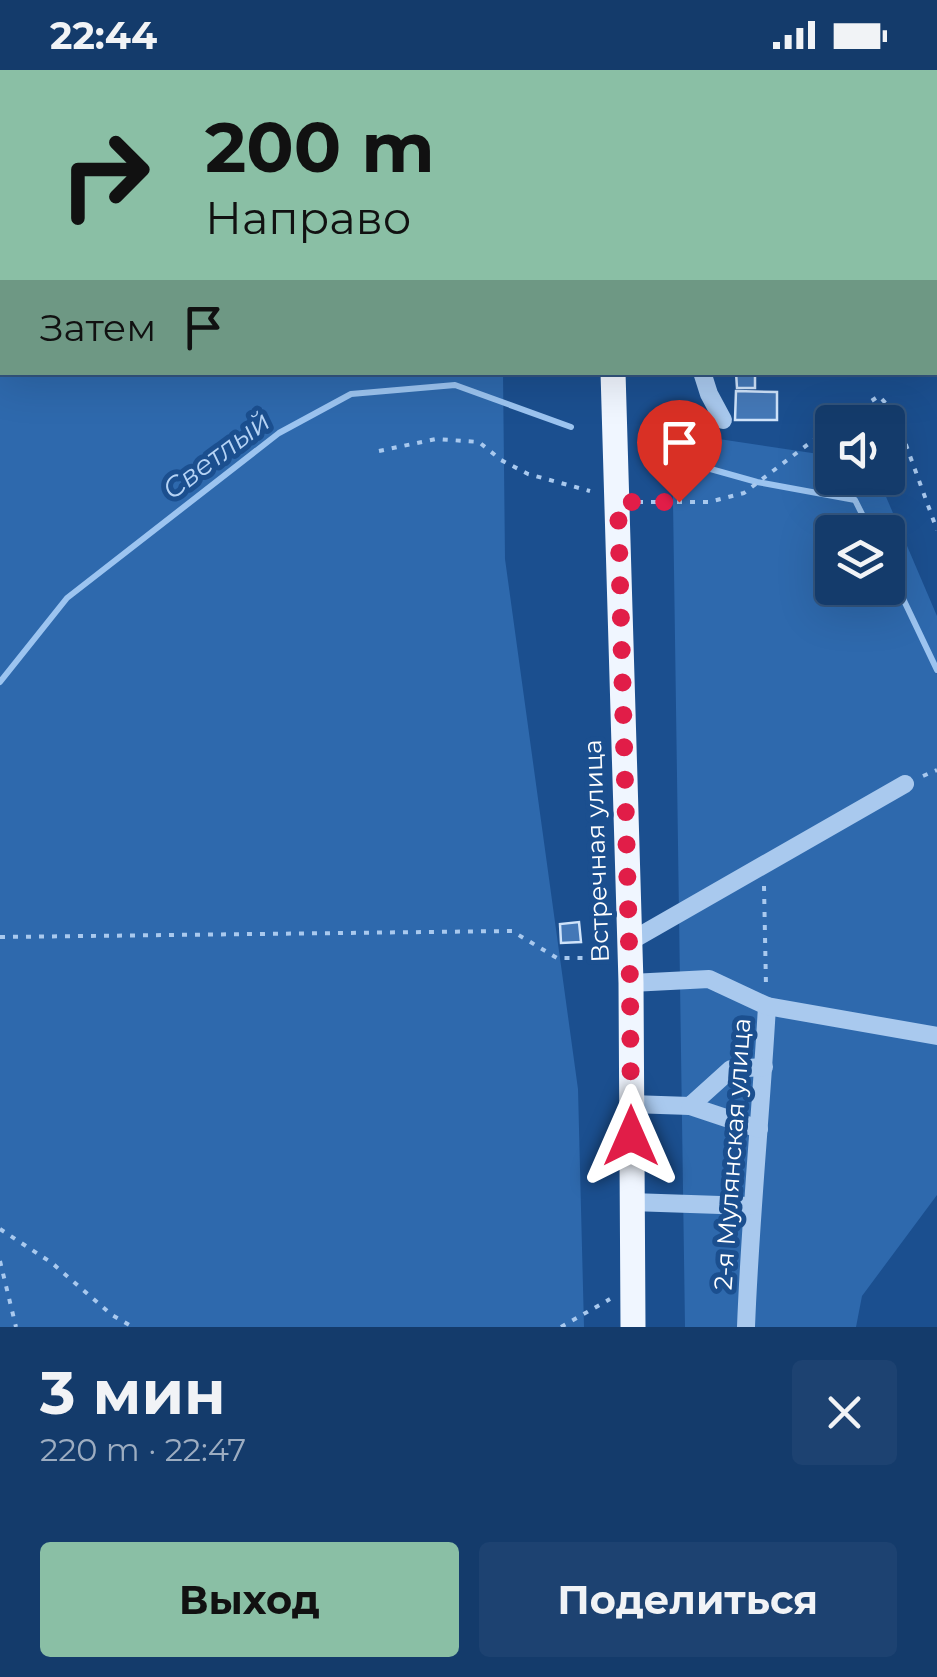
<!DOCTYPE html>
<html lang="ru">
<meta charset="utf-8">
<style>
body{margin:0;font-family:Montserrat,sans-serif;background:#1d4271;color:#f1f3f6;height:100vh;display:flex;flex-direction:column;font-size:38px;white-space:nowrap}
*{box-sizing:border-box;margin:0}
p{font-size:32px;color:#9dadc1}
.icon{flex:none;width:55px;height:55px;fill:none;stroke:currentColor;stroke-width:2;stroke-linecap:round;stroke-linejoin:round}
.map{position:relative;height:1257px;overflow:hidden}
.sheet{display:flex;flex-direction:column;background:#143b6b;flex:1}
.sheet>*{flex:none}
.hud{position:absolute;left:0px;top:0px;width:938px;height:305px;box-shadow:0 10px 40px #0002,0 0 0 2px #33557e;background:#8abfa5;color:#111;overflow:hidden}
.buttons{position:absolute;left:815px;top:335px;display:grid;gap:20px}
.buttons a{display:grid;place-items:center;width:90px;height:90px;border-radius:10px;background:#143b6b;box-shadow:0 10px 40px #0002,0 0 0 2px #33557e;font-size:50px}
.pin{position:absolute;display:grid;place-items:center;width:85px;height:85px;color:#fff;margin:-102px -42px;border-radius:50% 50% 50% 0;rotate:-45deg;box-shadow:0 0 10px #0007}
.pin .icon{rotate:45deg}
.me{position:absolute;width:110px;margin:-55px;rotate:0deg;stroke-linejoin:round;filter:drop-shadow(0 0 8px #0008)}
.turn{display:flex;align-items:center;gap:35px;height:210px;padding:0 40px;font-size:45px}
.turn .icon{width:130px;height:130px;stroke-width:2.5}
.turn b{display:block;font-size:70px;line-height:85px}
.then{display:flex;align-items:center;height:95px;padding:0 40px;background:#0003;gap:20px;font-size:38px}
.round{display:grid;place-items:center;flex:none;width:105px;height:105px;border-radius:10px;background:#1d4271}
.headline{display:flex;align-items:center;justify-content:space-between;height:170px;padding:0 40px}
h1{font-size:60px;font-weight:700;line-height:75px}
.button{display:flex;gap:20px;margin-top:auto;padding:20px 40px}
.button a{flex:1;height:115px;border-radius:10px;background:#8abfa5;color:#111;font-size:40px;font-weight:700;line-height:115px;text-align:center}
.button a+a{background:#1d4271;color:#f1f3f6}
.status{display:flex;justify-content:space-between;align-items:center;height:70px;padding:0 50px;background:#143b6b;direction:ltr}
.status svg{height:28px;fill:currentColor}
.map>svg:first-child{display:block}
.green{fill:#2e69ad;fill-rule:evenodd}
.lines{fill:none;stroke-linecap:round;stroke-linejoin:round}
.stream{stroke:#9cc4f0;stroke-width:6}
.building{fill:#4478b7;stroke:#cfe3fa;stroke-width:2.5}
.path{stroke:#a9c9ee;stroke-width:4;stroke-dasharray:5 8;stroke-linecap:butt}
.minor{stroke:#a9c9ee;stroke-width:18}
.major{stroke:#f0f6ff;stroke-width:25}
.route{stroke:#e11d48;stroke-width:18;stroke-dasharray:0 32.4}
.labels{text-anchor:middle;dominant-baseline:central;stroke-width:10;stroke-linejoin:round;paint-order:stroke}
.street-label{font-size:25px;fill:#fff;stroke:#1b4f8f}
.water-label{font-size:28px;font-style:italic;fill:#b5d3f5;stroke:#1b4f8f}
</style>
<div class="status"><b>22:44</b><svg viewBox="0 0 49 12"><path d="M0 12V9h3v3zM5 12V6h3v6zM10 12V3h3v9zM15 12V0h3v12zM26 1h20v11H26zM47 4h2v5h-2z"/></svg></div>
<div class="map">
<svg width="937" height="1257" viewBox="0 0 937 1257">
<rect width="100%" height="100%" fill="#1b4f8f"/>
<g class="green">
<polygon points="0,0 500,0 2,2 2,302 503,303 505,489 578,1019 584,1257 0,1257"/>
<path d="M 672,362 L 832,386 L 832,408 L 878,408 L 937,546 L 937,1125 L 862,1226 L 856,1257 L 685,1257 ZM 832,462 L 888,462 L 888,518 L 832,518 Z"/>
</g>
<g class="lines">
<g class="stream">
<polyline points="657,384 757,412 855,430 871,462"/>
<polyline points="888,497 937,600"/>
<polyline points="0,612 67,528 279,363 351,324 455,315 571,357"/>
</g>
</g>
<g class="building">
<polygon points="736,302 755,302 755,318 737,318"/>
<polygon points="736,321 777,322 777,350 735,350"/>
<polygon points="579,852 581,872 561,873 560,854"/>
</g>
<g class="lines">
<g class="path">
<polyline points="18,2 21,0"/>
<polyline points="0,21 2,18"/>
<polyline points="839,352 879,326 894,342 937,460"/>
<polyline points="379,381 436,369 479,372 501,390 528,404 590,421"/>
<polyline points="638,432 709,432 744,423 832,356"/>
<polyline points="923,706 937,700"/>
<polyline points="764,816 766,916"/>
<polyline points="0,867 512,861 557,888 608,888"/>
<polyline points="0,1159 52,1193 112,1245 133,1257"/>
<polyline points="0,1191 16,1257"/>
<polyline points="561,1257 610,1229"/>
</g>
<g class="minor">
<polyline points="702,302 709,324 723,350"/>
<polyline points="629,872 905,714"/>
<path d="M 631,913 L 709,909 L 767,936 C 761,1043 750,1150 746,1257"/>
<polyline points="767,936 937,966"/>
<polyline points="631,1034 690,1036 731,999 764,997"/>
<polyline points="690,1036 759,1059"/>
<polyline points="631,1132 750,1136"/>
</g>
<g class="major">
<polyline points="606,0 606,2"/>
<polyline points="613,302 631,913 633,1257"/>
</g>
</g>
<g class="lines">
<polyline class="route" points="631,1066 630,913 618,432 679,432"/>
</g>
<g class="labels">
<g class="street-label">
<text transform="translate(596 781) rotate(-92)">Встречная улица</text>
<text transform="translate(732 1084) rotate(-86)">2-я Мулянская улица</text>
</g>
<g class="water-label">
<text transform="translate(216 385) rotate(-37)">Светлый</text>
</g>
</g>
</svg>
<div class="buttons">
<a><svg class="icon" aria-label="sound" viewBox="0 0 24 24"><path d="M4 9h4l5-4v14l-5-4H4zM17 9q2 3 0 6"/></svg></a>
<a><svg class="icon" aria-label="layers" viewBox="0 0 24 24"><path d="M12 4l9 5-9 5-9-5zM3 14l9 5 9-5"/></svg></a>
</div>
<div class="pin" style="left:679px;top:432px;background:#d93025"><svg class="icon" aria-label="arrive" viewBox="0 0 24 24"><path d="M6 21V4h12l-3 4 3 4H6"/></svg></div>
<svg class="me" style="left:631px;top:1066px" viewBox="-20 -20 40 40"><path d="M0-17L14 15 0 8-14 15z" fill="#e11d48" stroke="#fff" stroke-width="4"/></svg>
<div class="hud">
<div class="turn"><svg class="icon" aria-label="right" viewBox="0 0 24 24"><path d="M7 20v-9h11M14 6l5 5-5 5"/></svg><div><b>200 m</b>Направо</div></div>
<div class="then">Затем<svg class="icon" aria-label="arrive" viewBox="0 0 24 24"><path d="M6 21V4h12l-3 4 3 4H6"/></svg></div>
</div>
</div>
<section class="sheet">
<div class="headline"><div><h1>3 мин</h1><p>220 m · 22:47</p></div><a class="round"><svg class="icon" aria-label="close" viewBox="0 0 24 24"><path d="M6 6l12 12M18 6L6 18"/></svg></a></div>
<div class="button"><a>Выход</a><a>Поделиться</a></div>
</section>
